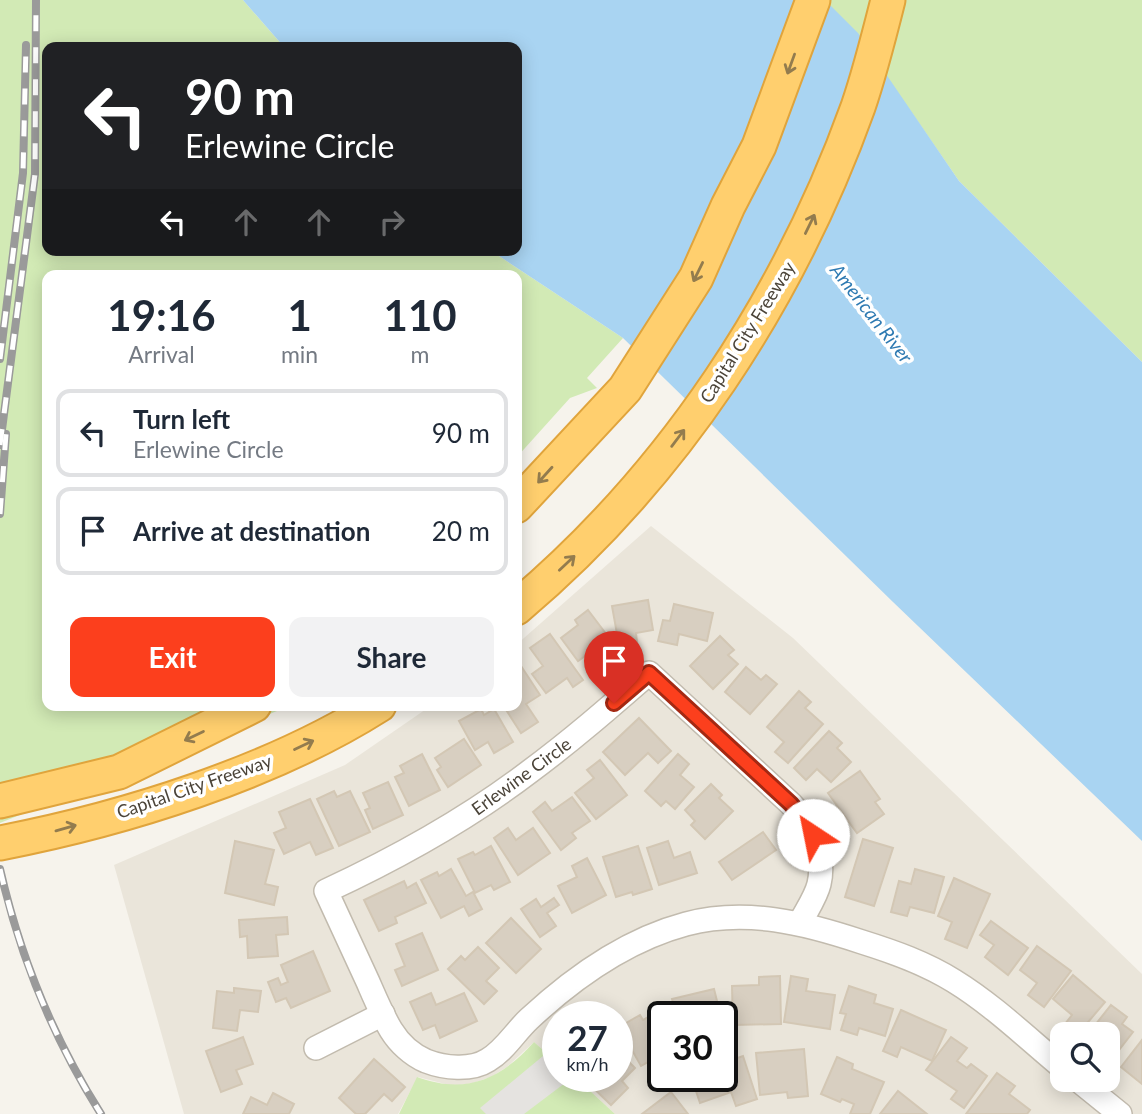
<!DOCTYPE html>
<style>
body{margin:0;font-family:Lato,sans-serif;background:#f2f2f3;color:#1f2937;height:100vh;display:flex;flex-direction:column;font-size:26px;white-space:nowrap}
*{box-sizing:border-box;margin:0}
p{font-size:23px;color:#747a83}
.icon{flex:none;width:38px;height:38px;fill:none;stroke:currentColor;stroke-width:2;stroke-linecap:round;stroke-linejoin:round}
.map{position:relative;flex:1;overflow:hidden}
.details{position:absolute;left:42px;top:270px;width:480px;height:441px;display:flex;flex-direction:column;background:#fff;border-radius:14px;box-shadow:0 4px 18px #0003}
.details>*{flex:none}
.hud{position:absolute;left:42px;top:42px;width:480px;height:214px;border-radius:14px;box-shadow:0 4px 18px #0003;background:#202124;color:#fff;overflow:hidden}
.fabs{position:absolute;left:1050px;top:1022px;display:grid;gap:14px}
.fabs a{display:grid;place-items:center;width:70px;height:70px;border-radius:14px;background:#fff;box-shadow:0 4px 18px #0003;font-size:35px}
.speed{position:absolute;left:542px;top:1001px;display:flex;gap:14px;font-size:35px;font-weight:700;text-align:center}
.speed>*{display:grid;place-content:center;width:91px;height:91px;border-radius:50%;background:#fff;box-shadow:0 4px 18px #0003;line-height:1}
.speed small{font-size:18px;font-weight:400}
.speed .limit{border:4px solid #111;border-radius:10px;background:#fff;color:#111}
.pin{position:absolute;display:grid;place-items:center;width:60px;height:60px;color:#fff;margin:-72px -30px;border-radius:50% 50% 50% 0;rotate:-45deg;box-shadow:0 0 7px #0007}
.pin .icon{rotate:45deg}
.me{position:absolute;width:77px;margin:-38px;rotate:326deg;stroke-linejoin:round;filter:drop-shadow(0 0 5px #0008)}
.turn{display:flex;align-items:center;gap:24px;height:147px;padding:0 28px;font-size:32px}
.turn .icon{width:91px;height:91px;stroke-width:2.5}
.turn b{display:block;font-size:49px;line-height:60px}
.lanes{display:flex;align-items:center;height:66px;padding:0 28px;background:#0003;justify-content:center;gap:35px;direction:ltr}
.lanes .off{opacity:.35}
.eta{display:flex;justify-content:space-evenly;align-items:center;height:119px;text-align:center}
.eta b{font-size:42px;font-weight:700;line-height:49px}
.button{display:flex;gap:14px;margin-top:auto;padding:14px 28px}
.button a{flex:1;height:80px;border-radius:14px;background:#fc3f1d;color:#fff;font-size:28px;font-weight:700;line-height:80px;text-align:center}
.button a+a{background:#f2f2f3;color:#1f2937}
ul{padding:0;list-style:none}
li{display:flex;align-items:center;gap:21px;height:88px;margin:0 14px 10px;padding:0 14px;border:4px solid #e0e1e3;border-radius:14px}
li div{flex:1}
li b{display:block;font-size:26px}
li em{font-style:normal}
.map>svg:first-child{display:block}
.residential{fill:#eae5da;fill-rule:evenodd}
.green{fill:#d2eab5}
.parking{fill:#e5e3e0}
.water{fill:#a9d4f2}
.building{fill:#d8cfc1;stroke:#d3c7b4;stroke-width:2}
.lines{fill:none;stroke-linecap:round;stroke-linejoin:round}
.minor-casing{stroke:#c2bbae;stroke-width:26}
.highway-casing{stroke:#e0a43c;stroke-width:37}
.minor{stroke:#fff;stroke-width:23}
.highway{stroke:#ffcf6e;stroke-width:33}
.rail-casing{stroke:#9a9a9a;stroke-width:8}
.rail{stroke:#fff;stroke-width:5;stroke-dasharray:16;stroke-linecap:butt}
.oneway{stroke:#937c4e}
.route-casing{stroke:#a42913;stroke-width:18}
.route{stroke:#fc3f1d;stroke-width:12}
.labels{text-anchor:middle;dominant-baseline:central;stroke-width:7;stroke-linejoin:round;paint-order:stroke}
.street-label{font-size:18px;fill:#4b4439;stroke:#fff}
.water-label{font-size:19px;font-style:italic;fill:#2e7ab2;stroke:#fff}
</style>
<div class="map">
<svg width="1142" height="1114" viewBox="0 0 1142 1114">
<rect width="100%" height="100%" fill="#f6f3ec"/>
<path class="residential" d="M 651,526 L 793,638 L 1142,974 L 1142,1114 L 615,1114 L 574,1076 L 618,1076 L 618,1017 L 558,1017 L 558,1063 L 534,1042 L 507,1067 L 491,1077 L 473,1083 L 453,1086 L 418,1077 L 398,1114 L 184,1114 L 114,865 L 345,765 L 432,705 L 516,705 L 516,645 ZM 663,1017 L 723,1017 L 723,1076 L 663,1076 ZM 1062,1034 L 1108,1034 L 1108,1080 L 1062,1080 Z"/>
<g class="green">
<polygon points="0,0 243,0 284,47 47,47 47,250 490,250 623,338 587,378 597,388 570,398 516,458 516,275 47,275 47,705 292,705 0,823"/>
<polygon points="825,0 1142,0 1142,362 959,181 910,110"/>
<path d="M 534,1042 L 558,1063 L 558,1076 L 574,1076 L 615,1114 L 399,1114 L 417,1077 C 466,1095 501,1079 534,1042 Z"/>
</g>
<polygon class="parking" points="543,1056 558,1071 558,1076 564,1076 569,1080 524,1114 486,1114 480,1108"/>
<polygon class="water" points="243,0 825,0 858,33 959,181 1142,362 1142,841 893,602 623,338 490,250 516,250 516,47 284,47"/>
<g class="building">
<polygon points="648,600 653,630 636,633 637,642 619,645 612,606"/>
<polygon points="674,604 713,613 707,641 679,634 677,645 658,641 663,620 670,621"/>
<polygon points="588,610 616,647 602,657 596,648 578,661 561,638 578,625 575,620"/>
<polygon points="550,634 583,680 573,687 567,678 546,693 532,674 543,666 530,648"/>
<polygon points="720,636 734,650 728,655 738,664 713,689 690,666"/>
<polygon points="521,666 540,695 526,704 538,722 521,733 503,705 516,705 516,669"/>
<polygon points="746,667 761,680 766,675 777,684 750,714 725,692"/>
<polygon points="799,691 811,702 805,708 823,724 788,763 775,752 784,742 767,727"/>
<polygon points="481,709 484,715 494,709 513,742 494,753 488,742 475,750 459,721"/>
<polygon points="639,718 671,751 658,763 648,753 625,775 603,752"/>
<polygon points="829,731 842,743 837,748 851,762 831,782 817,769 806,780 794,768"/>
<polygon points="464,739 481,765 448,787 437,770 441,767 435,758"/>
<polygon points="422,754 440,790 409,806 395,777 404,773 400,766"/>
<polygon points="678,754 689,764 680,775 694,787 675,809 666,801 661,806 645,791"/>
<polygon points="600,760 627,795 596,819 575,793 594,778 587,770"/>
<polygon points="860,771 880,799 875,802 884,814 857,833 828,793"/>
<polygon points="388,782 403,815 373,829 365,810 370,808 363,793"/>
<polygon points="711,784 722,795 719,798 733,811 705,839 691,825 695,821 685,810"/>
<polygon points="334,791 337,797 350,791 370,832 339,846 317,799"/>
<polygon points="572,797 590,821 572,833 576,838 561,850 533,812 545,802 552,811"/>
<polygon points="310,799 333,848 316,855 310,842 284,854 274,833 286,828 279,812"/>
<polygon points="508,828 516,840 533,828 550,853 518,875 494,838"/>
<polygon points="763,832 776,850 732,880 719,862"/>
<polygon points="863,839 893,848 874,906 845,897"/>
<polygon points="235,841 274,850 265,884 278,887 274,905 225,893"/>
<polygon points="668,841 674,858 690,852 697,873 659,885 647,848"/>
<polygon points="491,846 510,882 494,890 491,885 475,893 458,859 473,852 475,855"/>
<polygon points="638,846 652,889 633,895 632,892 616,897 603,857"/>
<polygon points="587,858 606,895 572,913 558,886 577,877 572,866"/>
<polygon points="451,869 466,896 473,892 482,909 469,916 464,906 441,918 421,880 437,872 439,876"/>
<polygon points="915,869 944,877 934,913 910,907 907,916 891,912 899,881 911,884"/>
<polygon points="954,878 990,894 967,948 945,939 952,922 938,916"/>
<polygon points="404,881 407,888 416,883 426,903 395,917 397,923 379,931 364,900"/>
<polygon points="554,898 559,905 547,913 556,926 540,937 521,909 536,899 541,907"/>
<polygon points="287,917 288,934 276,935 278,956 248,958 247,936 240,937 239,920"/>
<polygon points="511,918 541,949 516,973 486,943"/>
<polygon points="991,921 1028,948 1008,975 985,957 994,945 980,935"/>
<polygon points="422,933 438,970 402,986 395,970 405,966 396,944"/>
<polygon points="1037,946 1071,971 1044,1007 1028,995 1037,983 1020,970"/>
<polygon points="478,947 499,968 486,981 497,991 484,1004 448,969 461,956 465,960"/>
<polygon points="313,951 330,991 291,1008 286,998 276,1002 268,982 278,978 281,985 288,982 281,965"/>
<polygon points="1073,975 1105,1002 1078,1034 1065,1024 1072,1015 1053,999"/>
<polygon points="780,976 781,1024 733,1025 732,986 759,985 759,977"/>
<polygon points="791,976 808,979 806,991 835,995 830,1029 784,1022"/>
<polygon points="849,986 876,995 874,1003 893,1009 885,1036 859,1028 857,1035 841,1030 846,1014 840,1013"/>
<polygon points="234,988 261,991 258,1012 240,1010 237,1031 213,1028 217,991 234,993"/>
<polygon points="714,989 721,1017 677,1017 672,999"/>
<polygon points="431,993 436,1005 464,993 477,1021 440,1038 435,1025 423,1030 410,1002"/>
<polygon points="1111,1005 1127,1017 1122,1024 1133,1032 1112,1059 1108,1056 1108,1034 1088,1034"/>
<polygon points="662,1009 667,1017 663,1017 663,1060 661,1055 641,1066 619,1027 640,1015 643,1020"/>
<polygon points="901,1010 946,1030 932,1061 901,1047 897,1057 883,1051"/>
<polygon points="243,1037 253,1064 236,1070 242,1084 221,1092 206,1051"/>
<polygon points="951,1037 967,1048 957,1061 967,1068 971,1064 987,1076 964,1108 951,1099 957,1091 926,1070"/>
<polygon points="1142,1040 1142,1084 1121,1067"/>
<polygon points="804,1049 808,1096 788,1098 787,1092 760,1095 756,1053"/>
<polygon points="618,1051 635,1068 622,1081 628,1088 611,1105 584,1079 587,1076 618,1076"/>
<polygon points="743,1056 757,1099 736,1106 731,1092 700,1103 691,1076 723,1076 723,1063"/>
<polygon points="837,1057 853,1064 852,1069 884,1082 870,1114 850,1114 854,1104 842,1099 840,1102 821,1094"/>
<polygon points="374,1059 405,1087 392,1101 384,1094 365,1114 356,1114 339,1098"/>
<polygon points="997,1073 1015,1086 1009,1094 1030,1110 1027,1114 966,1114"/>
<polygon points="898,1091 927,1114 880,1114"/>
<polygon points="671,1092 688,1114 642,1114"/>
<polygon points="273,1093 294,1104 289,1114 243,1114 251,1097 267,1105"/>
</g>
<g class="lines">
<defs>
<g id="minor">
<path d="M 800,923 C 806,911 816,897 819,884 C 826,855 810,824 791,804 L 649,673 C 610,707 571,741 529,772 C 466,820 397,858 326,891 C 340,921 354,952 368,982 C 375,998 382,1015 391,1030 C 399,1043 412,1055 426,1061 C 444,1068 471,1071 488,1060 C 505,1050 515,1032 529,1019 C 573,978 626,940 686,924 C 746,908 805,923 862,942 C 894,952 925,963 954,981 C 993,1005 1027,1038 1062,1067"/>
<polyline points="316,1048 383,1014"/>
<polyline points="1078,1080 1120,1114"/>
</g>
<g id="highway">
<polyline points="516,506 625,389 696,278 728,206 759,146 813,0"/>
<path d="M 516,608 C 673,476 789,299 858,107 C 870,72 879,36 888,0"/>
<polyline points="0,801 119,772 254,705"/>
<path d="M 0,843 C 124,819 272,773 379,705"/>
</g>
</defs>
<use href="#minor" class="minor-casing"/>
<use href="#highway" class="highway-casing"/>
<use href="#minor" class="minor"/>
<use href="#highway" class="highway"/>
<defs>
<g id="rail">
<polyline points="0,359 23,173 26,45"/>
<polyline points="0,445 35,174 36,0"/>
<polyline points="0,514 6,434"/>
<path d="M 0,869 C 20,957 53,1038 101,1114"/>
</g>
</defs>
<use href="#rail" class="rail-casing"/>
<use href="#rail" class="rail"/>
</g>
<defs><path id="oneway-shaft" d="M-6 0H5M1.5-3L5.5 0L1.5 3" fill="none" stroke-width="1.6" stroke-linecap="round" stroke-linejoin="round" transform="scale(1.75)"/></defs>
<g class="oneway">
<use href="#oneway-shaft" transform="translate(791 64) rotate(110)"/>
<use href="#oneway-shaft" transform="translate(810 224) rotate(-64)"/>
<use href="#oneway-shaft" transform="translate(698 272) rotate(116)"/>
<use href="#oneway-shaft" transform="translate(678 438) rotate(-53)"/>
<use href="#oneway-shaft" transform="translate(545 475) rotate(132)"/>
<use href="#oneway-shaft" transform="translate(567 563) rotate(-43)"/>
<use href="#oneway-shaft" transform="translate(194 736) rotate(154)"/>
<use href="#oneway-shaft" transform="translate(304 745) rotate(-25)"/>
<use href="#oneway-shaft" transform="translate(66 828) rotate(-16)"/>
</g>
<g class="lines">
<defs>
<polyline id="route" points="614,703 649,673 791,804 807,824 813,835"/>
</defs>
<use href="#route" class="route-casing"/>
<use href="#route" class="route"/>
</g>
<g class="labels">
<g class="street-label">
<text transform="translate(747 332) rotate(-58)">Capital City Freeway</text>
<text transform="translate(521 776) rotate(-36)">Erlewine Circle</text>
<text transform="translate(194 786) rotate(-19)">Capital City Freeway</text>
</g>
<g class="water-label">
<text transform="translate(872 313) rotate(52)">American River</text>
</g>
</g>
</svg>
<div class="fabs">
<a><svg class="icon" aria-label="search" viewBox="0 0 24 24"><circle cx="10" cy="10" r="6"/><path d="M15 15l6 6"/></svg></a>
</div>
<div class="speed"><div>27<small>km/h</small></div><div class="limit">30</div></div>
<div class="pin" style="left:614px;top:703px;background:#d93025"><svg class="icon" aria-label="arrive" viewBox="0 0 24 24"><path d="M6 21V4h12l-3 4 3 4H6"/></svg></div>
<svg class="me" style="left:813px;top:835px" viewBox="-20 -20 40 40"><circle r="19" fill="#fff"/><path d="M0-13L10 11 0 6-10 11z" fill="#fc3f1d"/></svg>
<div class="hud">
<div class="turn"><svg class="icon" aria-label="left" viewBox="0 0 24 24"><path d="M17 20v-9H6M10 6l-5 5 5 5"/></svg><div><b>90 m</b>Erlewine Circle</div></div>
<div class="lanes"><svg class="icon" aria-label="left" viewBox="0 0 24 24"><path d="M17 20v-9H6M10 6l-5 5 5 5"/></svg><svg class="icon off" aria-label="ahead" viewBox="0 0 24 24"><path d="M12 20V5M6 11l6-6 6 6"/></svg><svg class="icon off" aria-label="ahead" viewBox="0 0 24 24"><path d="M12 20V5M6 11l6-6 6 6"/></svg><svg class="icon off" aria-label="right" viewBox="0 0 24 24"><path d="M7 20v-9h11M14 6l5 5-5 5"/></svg></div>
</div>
<section class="details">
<div class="eta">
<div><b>19:16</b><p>Arrival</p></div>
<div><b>1</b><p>min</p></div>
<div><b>110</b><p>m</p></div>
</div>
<ul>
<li><svg class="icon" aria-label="left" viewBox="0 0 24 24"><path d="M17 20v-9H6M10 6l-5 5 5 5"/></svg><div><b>Turn left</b><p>Erlewine Circle</p></div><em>90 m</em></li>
<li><svg class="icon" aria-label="arrive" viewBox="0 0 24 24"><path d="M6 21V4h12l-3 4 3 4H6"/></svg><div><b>Arrive at destination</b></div><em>20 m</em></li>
</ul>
<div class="button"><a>Exit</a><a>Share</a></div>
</section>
</div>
